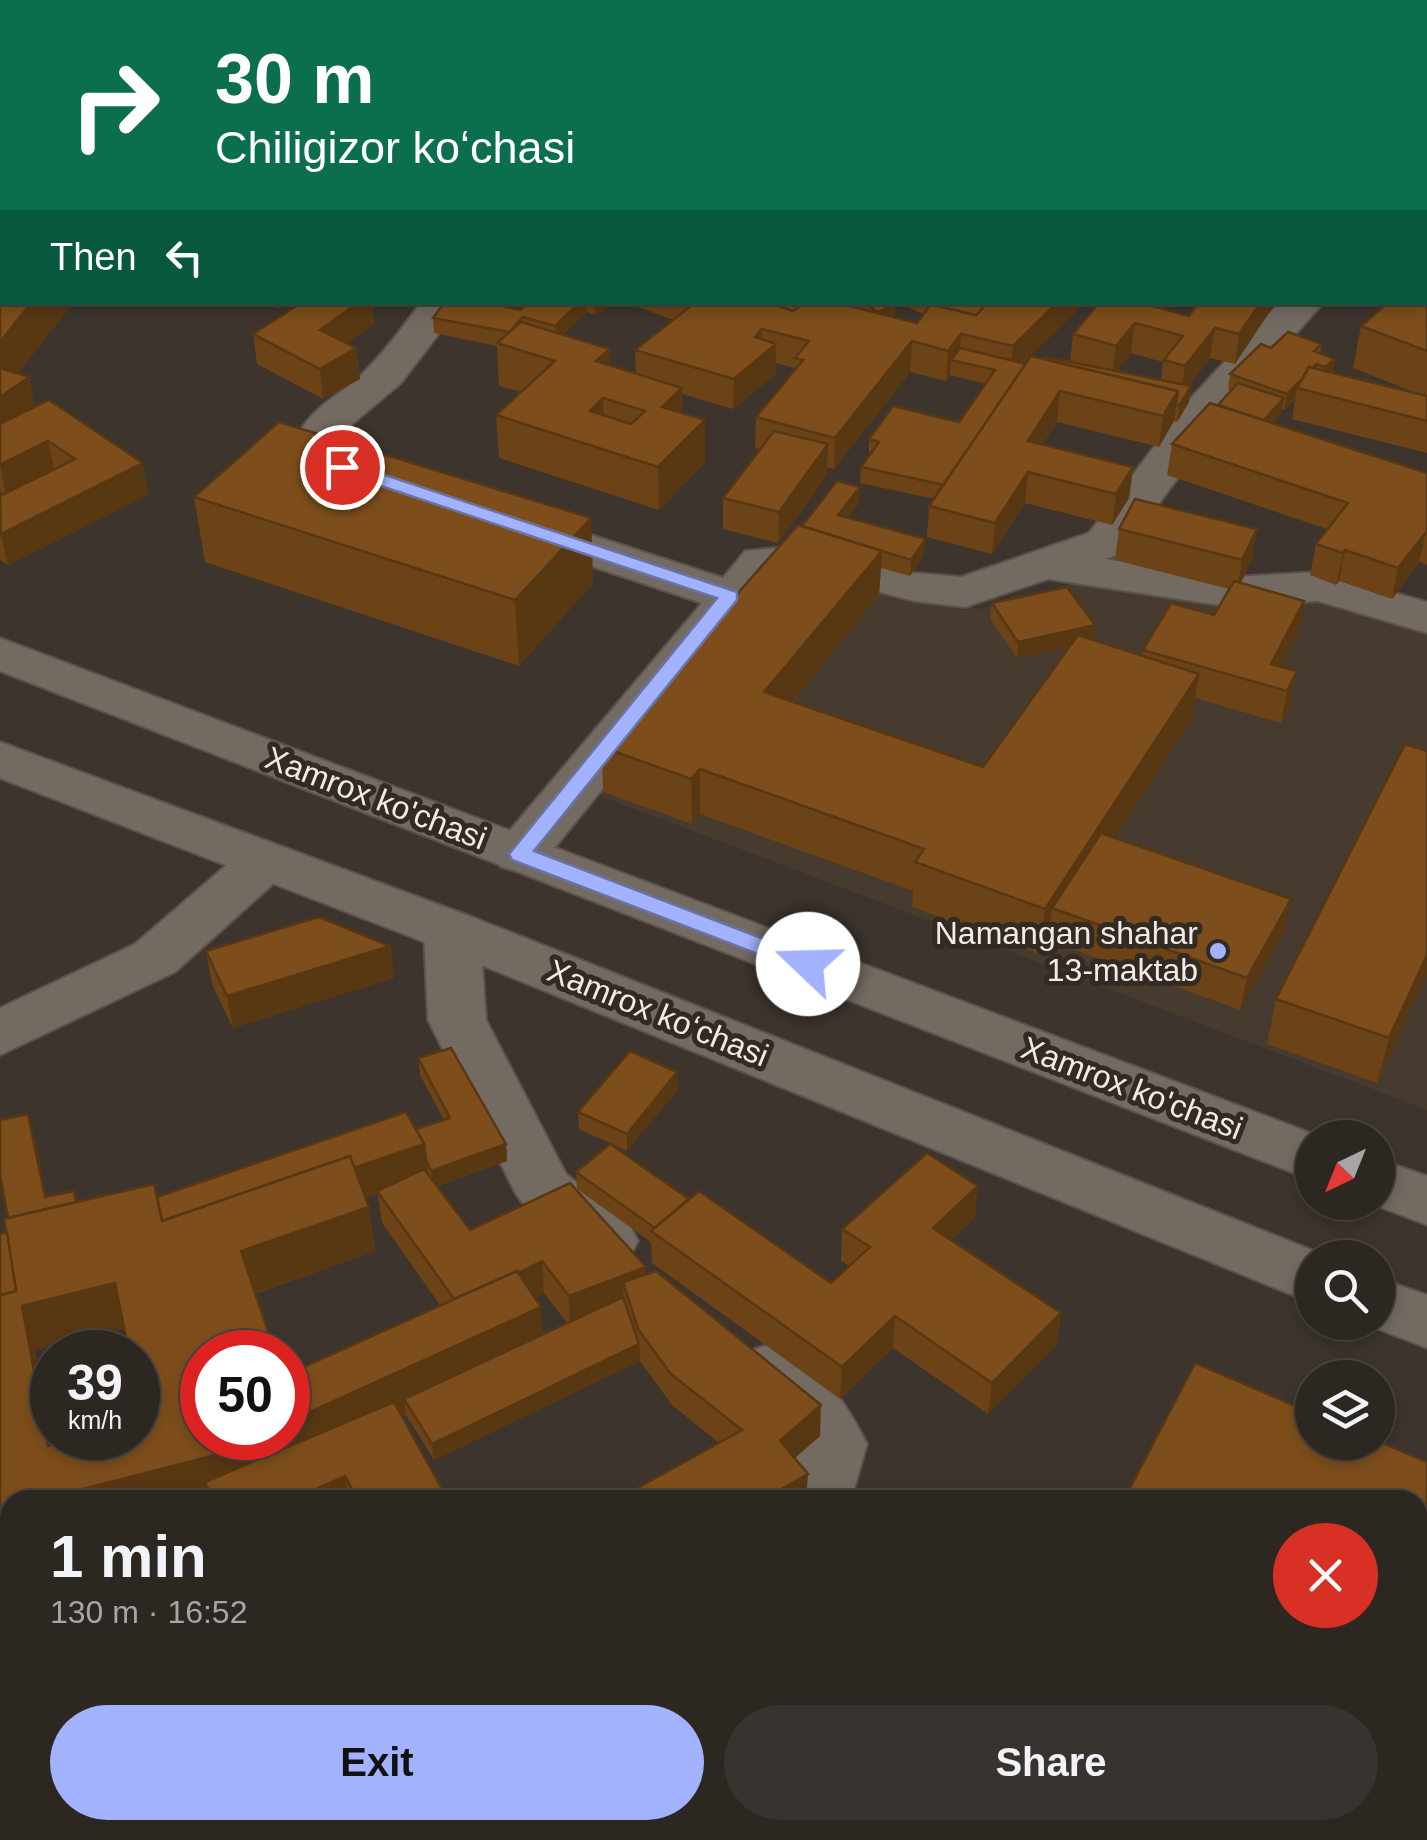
<!DOCTYPE html>
<meta charset="utf-8">
<style>
body{margin:0;font-family:Helvetica,sans-serif;background:#39332f;color:#f1f3f6;height:100vh;display:flex;flex-direction:column;font-size:38px;white-space:nowrap}
*{box-sizing:border-box;margin:0}
p{font-size:32px;color:#a7a5a5}
.icon{flex:none;width:55px;height:55px;fill:none;stroke:currentColor;stroke-width:2;stroke-linecap:round;stroke-linejoin:round}
.map{position:relative;flex:1;overflow:hidden}
.panel{position:absolute;left:0px;top:1490px;width:1428px;height:350px;display:flex;flex-direction:column;background:#2d2722;border-radius:30px 30px 0 0;box-shadow:0 5px 15px #0003,0 0 0 2px #484440}
.panel>*{flex:none}
.top-card{position:absolute;left:0px;top:0px;width:1428px;height:305px;box-shadow:0 5px 15px #0003,0 0 0 2px #484440;background:#0b6e4f;color:#fff;overflow:hidden}
.needle{width:65px;rotate:223deg}
.tools{position:absolute;left:1295px;top:1120px;display:grid;gap:20px}
.tools a{display:grid;place-items:center;width:100px;height:100px;border-radius:50%;background:#2d2722;box-shadow:0 5px 15px #0003,0 0 0 2px #484440;font-size:50px}
.speed{position:absolute;left:30px;top:1330px;display:flex;gap:20px;font-size:50px;font-weight:700;text-align:center}
.speed>*{display:grid;place-content:center;width:130px;height:130px;border-radius:50%;background:#2d2722;box-shadow:0 5px 15px #0003,0 0 0 2px #484440;line-height:1}
.speed small{font-size:25px;font-weight:400}
.speed .limit{border:15px solid #d22;background:#fff;color:#111}
.pin{position:absolute;display:grid;place-items:center;width:85px;height:85px;color:#fff;margin:-42px;border:5px solid #fff;border-radius:50%;box-shadow:0 2px 10px #0007}
.me{position:absolute;width:110px;margin:-55px;rotate:291deg;stroke-linejoin:round;filter:drop-shadow(0 0 8px #0008)}
.turn{display:flex;align-items:center;gap:35px;height:210px;padding:0 50px;font-size:45px}
.turn .icon{width:130px;height:130px;stroke-width:2.5}
.turn b{display:block;font-size:70px;line-height:85px}
.then{display:flex;align-items:center;height:95px;padding:0 50px;background:#0003;gap:20px;font-size:38px}
.round{display:grid;place-items:center;flex:none;width:105px;height:105px;border-radius:52px;background:#39332f}
.summary{display:flex;align-items:center;justify-content:space-between;height:170px;padding:0 50px}
h1{font-size:60px;font-weight:700;line-height:75px}
.action{display:flex;gap:20px;margin-top:auto;padding:20px 50px}
.action a{flex:1;height:115px;border-radius:60px;background:#a2b2fd;color:#111;font-size:40px;font-weight:700;line-height:115px;text-align:center}
.action a+a{background:#39332f;color:#f1f3f6}
.map>svg:first-child{display:block}
.built{fill:#473a2e}
.lines{fill:none;stroke-linecap:round;stroke-linejoin:round}
.lane-casing{stroke:#59524c;stroke-width:4}
.street-casing{stroke:#59524c;stroke-width:4}
.secondary-casing{stroke:#59524c;stroke-width:4}
.lane{fill:#736a62;fill-rule:evenodd}
.street{fill:#736a62;fill-rule:evenodd}
.secondary{fill:#736a62;fill-rule:evenodd}
.wall{fill:#6c4317;fill-rule:evenodd}
.shaded-wall{fill:#583713}
.building{fill:#7d4e1b;stroke:#583713;stroke-width:2.5;fill-rule:evenodd}
.route{fill:#a2b2fd;stroke:#6974a4;stroke-width:2.5}
.poi-dot{fill:#a2b2fd;stroke:#322a23;stroke-width:4}
.labels{text-anchor:middle;dominant-baseline:central;stroke-width:10;stroke-linejoin:round;paint-order:stroke}
.street-label{font-size:32px;fill:#f1ece7;stroke:#322a23}
.poi-label{font-size:32px;fill:#f1ece7;stroke:#322a23;text-anchor:end}
</style>
<div class="map">
<svg width="1427" height="1840" viewBox="0 0 1427 1840">
<rect width="100%" height="100%" fill="#3c342d"/>
<polygon class="built" points="789,559 980,609 1074,583 1297,594 1427,630 1427,1110 590,792"/>
<g class="lines">
<defs>
<polygon id="lane" points="851,0 876,0 877,2 853,2"/>
<g id="street">
<path d="M 421,302 L 463,302 L 401,383 L 344,431 L 350,451 L 391,469 L 398,479 L 391,489 L 375,493 L 359,489 L 313,468 L 300,431 C 315,406 338,396 359,377 C 382,355 402,329 421,302 Z"/>
<polygon points="1280,302 1324,302 1223,416 1123,553 1105,559 1232,577 1320,572 1427,602 1427,633 1318,601 1232,607 1048,579 965,607 914,601 807,573 776,575 539,867 520,872 501,867 493,854 501,841 702,603 507,538 500,528 507,518 523,514 539,518 723,578 745,551 808,545 915,573 961,577 1089,533 1191,398"/>
<polygon points="263,845 282,850 290,863 282,876 175,972 0,1055 0,1008 135,944 244,850"/>
<path d="M 452,912 L 472,917 L 480,931 L 486,1020 L 566,1174 L 629,1224 L 638,1241 L 629,1258 C 622,1260 613,1265 606,1265 C 580,1263 525,1212 514,1190 L 428,1020 L 424,931 L 432,917 Z"/>
<path d="M 768,1345 C 818,1362 844,1398 867,1444 L 851,1500 L 783,1500 L 800,1445 C 784,1415 751,1402 736,1371 L 745,1352 Z"/>
<polygon points="1418,1799 1427,1803 1427,1840 1360,1840 1364,1830 1418,1830"/>
</g>
<g id="secondary">
<polygon points="0,638 1324,1138 1312,1138 1312,1180 0,671"/>
<polygon points="0,742 472,917 1332,1258 1312,1258 1312,1301 1290,1294 432,945 0,778"/>
<polygon points="1378,1159 1427,1176 1427,1225 1367,1202 1378,1202"/>
<polygon points="1378,1278 1427,1295 1427,1348 1360,1322 1378,1322"/>
</g>
</defs>
<use href="#lane" class="lane-casing"/>
<use href="#street" class="street-casing"/>
<use href="#secondary" class="secondary-casing"/>
<use href="#lane" class="lane"/>
<use href="#street" class="street"/>
<use href="#secondary" class="secondary"/>
</g>
<g class="wall">
<polygon points="114,0 363,0 364,2 113,2"/>
<polygon points="398,0 562,0 557,2 398,2"/>
<polygon points="673,0 742,0 742,2 745,0 836,0 831,2 679,2"/>
<polygon points="892,0 1281,0 1277,2 892,2"/>
<polygon points="1427,162 1427,219 1425,219 1425,164"/>
<polygon points="2,171 2,302 74,302 18,373 29,377 35,407 149,494 8,565 0,560 0,496 4,494 0,492 0,175"/>
<polygon points="1427,271 1427,453 1292,419 1295,399 1284,410 1282,409 1281,414 1273,423 1427,473 1427,565 1419,562 1392,599 1339,581 1336,585 1310,575 1316,544 1327,529 1167,475 1172,444 1218,405 1231,391 1228,389 1230,374 1271,348 1322,344 1320,353 1335,359 1332,373 1421,395 1353,368 1361,326"/>
<polygon points="259,302 284,302 279,308"/>
<polygon points="303,302 372,302 374,324 347,343 356,348 360,379 323,399 257,364 253,334"/>
<path d="M 445,302 L 498,302 L 496,305 L 520,310 L 528,302 L 616,302 L 595,315 L 587,312 L 563,335 L 610,366 L 636,374 L 635,350 L 673,320 L 625,302 L 893,302 L 895,304 L 895,317 L 917,323 L 923,314 L 897,302 L 1086,302 L 1023,363 L 1026,364 L 1044,359 L 1070,362 L 1073,334 L 1100,302 L 1189,316 L 1270,311 L 1235,364 L 1210,358 L 1189,386 L 1189,402 L 1177,422 L 1174,421 L 1159,447 L 1057,422 L 1042,445 L 1133,467 L 1129,498 L 1112,525 L 1025,503 L 992,554 L 927,537 L 929,506 L 934,499 L 860,483 L 861,467 L 869,456 L 869,439 L 959,422 L 986,384 L 950,375 L 946,381 L 910,372 L 834,469 L 827,467 L 827,475 L 778,543 L 723,529 L 723,498 L 761,449 L 755,448 L 756,417 L 794,371 L 795,368 L 776,363 L 776,374 L 733,409 L 682,394 L 682,413 L 705,420 L 705,463 L 659,510 L 499,458 L 496,415 L 521,392 L 499,386 L 497,346 L 434,333 L 433,318 ZM 1131,353 L 1163,362 L 1161,380 L 1117,371 Z"/>
<polygon points="860,487 859,503 848,518 924,555 910,576 881,568 879,595 792,702 983,767 1070,647 1017,658 990,619 992,603 1095,625 1093,640 1142,656 1143,650 1214,615 1229,589 1115,560 1119,529 1252,560 1240,583 1298,633 1280,666 1291,703 1281,723 1195,698 1192,718 1114,838 1284,932 1240,1010 1048,940 1040,954 912,907 913,891 700,814 692,824 603,792 602,747 802,526"/>
<polygon points="194,497 591,518 593,583 519,666 205,562"/>
<polygon points="1427,751 1427,974 1377,1083 1267,1044 1276,999"/>
<polygon points="390,946 394,978 233,1028 212,984 206,951"/>
<path d="M 418,1058 L 506,1144 L 507,1161 L 437,1186 L 470,1230 L 647,1274 L 820,1436 L 794,1458 L 719,1443 L 672,1405 L 640,1361 L 434,1460 L 406,1415 L 402,1417 L 448,1500 L 10,1500 L 37,1830 L 5,1840 L 0,1840 L 7,1232 L 8,1218 L 33,1131 L 46,1197 L 162,1221 L 444,1120 L 420,1075 ZM 378,1194 L 382,1223 L 440,1305 L 202,1438 L 255,1294 L 375,1251 L 369,1207 L 366,1198 ZM 544,1293 L 567,1323 L 543,1334 L 535,1298 ZM 124,1328 L 143,1422 L 53,1445 L 35,1350 Z"/>
<polygon points="677,1072 678,1089 627,1151 579,1129 578,1112"/>
<polygon points="576,1172 689,1199 831,1283 849,1266 841,1261 842,1229 975,1218 951,1240 1061,1313 1057,1345 988,1414 893,1348 840,1399 652,1263 651,1242 577,1189"/>
<polygon points="1427,1462 1427,1716 1418,1712 1418,1500"/>
<polygon points="534,1830 596,1830 604,1840 542,1840"/>
</g>
<g class="shaded-wall">
<polygon points="251,0 276,0 276,2 250,2"/>
<polygon points="513,0 562,0 557,2 508,2"/>
<polygon points="725,0 742,0 742,2 720,2"/>
<polygon points="808,0 836,0 831,2 803,2"/>
<polygon points="1171,0 1183,0 1183,2 1166,2"/>
<polygon points="1427,129 1427,152 1425,154 1425,130"/>
<polygon points="32,302 74,302 0,396 0,342"/>
<polygon points="359,302 372,302 374,324 323,360 320,330"/>
<polygon points="580,302 587,302 587,312 556,342 555,326"/>
<polygon points="595,302 616,302 595,315"/>
<polygon points="1058,302 1086,302 1010,376 1013,346"/>
<polygon points="1261,302 1279,302 1270,311 1235,364 1239,334"/>
<polygon points="895,304 895,320 877,327 878,312"/>
<polygon points="1135,323 1131,353 1112,377 1116,346"/>
<polygon points="1215,328 1210,358 1181,396 1185,366"/>
<polygon points="762,329 761,356 776,344 776,374 733,409 734,379 755,337"/>
<polygon points="961,334 959,362 951,360 950,375 946,381 948,351"/>
<polygon points="912,341 910,372 834,469 835,438"/>
<polygon points="356,348 360,379 323,399 320,369"/>
<polygon points="610,349 611,391 603,399 604,440 590,411 596,361"/>
<polygon points="1335,359 1332,374 1322,383 1325,367"/>
<polygon points="1317,364 1314,380 1297,388 1295,399 1284,410 1287,394"/>
<polygon points="29,377 38,420 0,446 0,397"/>
<polygon points="1191,386 1189,402 1177,422 1179,406"/>
<polygon points="682,388 682,430 662,407"/>
<polygon points="1060,391 1057,422 1025,472 1028,441"/>
<polygon points="1178,391 1174,421 1159,447 1163,416"/>
<polygon points="1284,398 1281,414 1251,449 1254,433"/>
<polygon points="705,420 705,463 659,510 658,467"/>
<polygon points="48,441 55,472 6,496 0,465"/>
<polygon points="828,444 827,475 778,543 779,512"/>
<polygon points="143,463 149,494 8,565 1,534"/>
<polygon points="1133,467 1129,498 1112,525 1116,494"/>
<polygon points="1028,472 1025,503 992,554 995,523"/>
<polygon points="860,487 859,503 838,531 838,515"/>
<polygon points="591,518 593,583 519,666 515,600"/>
<polygon points="1257,529 1252,560 1237,591 1242,560"/>
<polygon points="1426,531 1419,562 1392,599 1398,568"/>
<polygon points="926,539 924,555 910,576 911,560"/>
<polygon points="1345,550 1339,581 1336,585 1343,553"/>
<polygon points="882,551 879,595 763,737 764,692"/>
<polygon points="1304,601 1298,633 1270,686 1271,664"/>
<polygon points="1095,625 1093,642 1017,658 1018,642"/>
<polygon points="1297,671 1291,703 1281,723 1287,691"/>
<polygon points="1199,674 1192,718 1066,913 1052,908 1048,940 1040,954 1045,909"/>
<polygon points="700,769 700,814 692,824 691,779"/>
<polygon points="1291,899 1284,932 1240,1010 1247,978"/>
<polygon points="390,946 394,978 233,1028 227,996"/>
<polygon points="1427,955 1427,974 1377,1083 1389,1038"/>
<polygon points="677,1072 678,1089 627,1151 627,1134"/>
<polygon points="28,1114 33,1131 49,1214 45,1197"/>
<polygon points="424,1144 428,1176 377,1191 378,1194 172,1266 165,1234"/>
<polygon points="506,1144 507,1161 433,1187 431,1171"/>
<polygon points="978,1186 975,1218 930,1260 933,1228"/>
<polygon points="369,1207 375,1251 250,1295 241,1251"/>
<polygon points="78,1208 115,1283 126,1327 35,1350 61,1490 48,1446 8,1232"/>
<polygon points="542,1261 544,1293 460,1335 457,1303"/>
<polygon points="646,1267 647,1299 623,1282 624,1308 570,1328 569,1296"/>
<polygon points="541,1307 544,1351 404,1399 406,1415 224,1499 205,1482 209,1500 41,1500 253,1438 288,1438 288,1422"/>
<polygon points="1061,1313 1057,1345 988,1414 992,1383"/>
<polygon points="895,1316 893,1348 840,1399 842,1367"/>
<polygon points="639,1344 640,1361 434,1460 432,1444"/>
<polygon points="821,1405 820,1436 779,1472 780,1441"/>
<polygon points="808,1474 806,1500 762,1500"/>
<polygon points="345,1476 349,1500 320,1500 318,1488"/>
<polygon points="10,1508 10,1555 0,1558 0,1511"/>
<polygon points="10,1793 10,1830 37,1830 5,1840 0,1840 0,1796"/>
<polygon points="744,1830 771,1830 762,1840 735,1840"/>
</g>
<g class="building">
<polygon points="114,0 251,0 250,2 113,2"/>
<polygon points="311,0 353,0 364,2 307,2"/>
<polygon points="477,0 513,0 508,2 486,2"/>
<polygon points="635,0 654,0 661,2 630,2"/>
<polygon points="745,0 808,0 803,2 741,2"/>
<polygon points="932,0 973,0 979,2 938,2"/>
<polygon points="1008,0 1171,0 1166,2 1003,2"/>
<polygon points="1205,0 1258,0 1255,2 1208,2 1209,1"/>
<polygon points="1319,0 1361,0 1369,2 1316,2"/>
<polygon points="1425,109 1427,110 1427,129 1425,130"/>
<polygon points="1427,162 1427,188 1425,188 1425,164"/>
<polygon points="2,171 2,194 0,194 0,175"/>
<polygon points="0,235 2,236 2,302 32,302 0,342"/>
<polygon points="1427,271 1427,351 1361,326 1389,302 1425,302 1425,273"/>
<polygon points="303,302 359,302 320,330 356,348 320,369 253,334"/>
<polygon points="445,302 484,302 520,310 528,302 580,302 555,326 523,317 509,332 433,318"/>
<polygon points="696,302 768,302 793,311 804,302 834,302 917,323 931,304 976,315 988,302 1058,302 1013,346 961,334 948,351 912,341 835,438 756,417 803,360 795,358 809,341 762,329 755,337 776,344 734,379 635,350"/>
<polygon points="768,302 804,302 793,311"/>
<polygon points="863,302 893,302 895,304 878,312"/>
<polygon points="933,302 988,302 976,315 942,307"/>
<polygon points="1100,302 1138,302 1189,316 1199,302 1261,302 1239,334 1215,328 1185,366 1164,360 1183,336 1135,323 1116,346 1073,334"/>
<path d="M 521,322 L 610,349 L 596,361 L 682,388 L 662,407 L 705,420 L 658,467 L 496,415 L 555,361 L 497,343 ZM 603,398 L 645,411 L 631,424 L 590,411 Z"/>
<polygon points="1288,332 1322,344 1314,351 1335,359 1325,367 1317,364 1313,368 1309,367 1303,378 1287,394 1230,374 1261,344 1271,348"/>
<polygon points="960,348 1026,364 944,485 861,467 879,442 869,439 893,406 959,422 995,370 951,360"/>
<polygon points="1031,356 1178,391 1163,416 1060,391 1028,441 1133,467 1116,494 1028,472 995,523 929,506"/>
<polygon points="1045,357 1191,386 1179,406 1176,405 1178,391 1044,359"/>
<polygon points="1309,367 1427,396 1427,421 1297,388"/>
<polygon points="0,368 29,377 0,397"/>
<polygon points="1238,383 1284,398 1264,420 1218,405"/>
<polygon points="49,400 143,463 1,534 0,496 75,459 48,441 0,465 0,424"/>
<polygon points="1210,403 1427,473 1427,531 1398,568 1345,550 1343,553 1316,544 1348,503 1172,444"/>
<polygon points="279,422 591,518 515,600 194,497"/>
<polygon points="774,431 828,444 779,512 723,498"/>
<polygon points="837,481 860,487 838,515 926,539 911,560 802,526"/>
<polygon points="1135,499 1257,529 1242,560 1119,529"/>
<polygon points="798,525 882,551 764,692 983,767 1078,635 1199,674 1045,909 915,862 924,849 700,769 691,779 602,747"/>
<polygon points="1234,581 1304,601 1271,664 1297,671 1287,691 1143,650 1171,603 1214,615"/>
<polygon points="1067,587 1095,625 1018,642 992,603"/>
<polygon points="1405,744 1427,751 1427,955 1389,1038 1276,999"/>
<polygon points="1101,833 1291,899 1247,978 1052,908"/>
<polygon points="319,917 390,946 227,996 206,951"/>
<polygon points="451,1048 506,1144 431,1171 426,1160 424,1144 416,1129 450,1118 418,1058"/>
<polygon points="630,1051 677,1072 627,1134 578,1112"/>
<polygon points="406,1112 424,1144 354,1168 350,1156 162,1221 157,1197"/>
<polygon points="28,1114 45,1197 74,1191 76,1202 8,1218 0,1174 0,1120"/>
<polygon points="610,1144 689,1199 655,1228 576,1172"/>
<polygon points="927,1153 978,1186 933,1228 1061,1313 992,1383 895,1316 842,1367 651,1231 699,1191 831,1283 870,1247 842,1229"/>
<path d="M 350,1156 L 369,1207 L 241,1251 L 275,1352 L 202,1352 L 202,1438 L 253,1438 L 215,1455 L 41,1500 L 10,1500 L 10,1508 L 0,1511 L 0,1295 L 16,1291 L 4,1219 L 154,1184 L 162,1221 ZM 115,1283 L 129,1352 L 138,1352 L 138,1394 L 143,1422 L 138,1423 L 138,1438 L 83,1438 L 48,1446 L 22,1306 Z"/>
<polygon points="424,1169 470,1230 570,1183 646,1267 569,1296 542,1261 518,1273 517,1271 454,1299 377,1191"/>
<polygon points="7,1232 16,1291 0,1295 0,1234"/>
<polygon points="517,1271 541,1307 288,1422 288,1374"/>
<polygon points="656,1271 821,1405 780,1441 808,1474 762,1500 616,1500 742,1430 671,1374 638,1329 623,1282"/>
<polygon points="623,1297 639,1344 432,1444 404,1399"/>
<polygon points="1195,1363 1312,1413 1312,1442 1378,1442 1378,1441 1427,1462 1427,1656 1418,1652 1418,1500 1124,1500"/>
<polygon points="394,1402 448,1500 358,1500 345,1476 318,1488 324,1500 213,1500 205,1482"/>
<polygon points="10,1522 10,1708 0,1711 0,1524"/>
<polygon points="10,1708 10,1793 0,1796 0,1711"/>
<polygon points="155,1830 166,1830 168,1840 123,1840"/>
<polygon points="544,1830 596,1830 604,1840 552,1840"/>
<polygon points="628,1830 744,1830 735,1840 617,1840"/>
<polygon points="867,1830 1227,1830 1237,1840 853,1840"/>
</g>
<polygon class="route" points="336,463 349,463 737,592 737,600 534,851 816,959 816,970 800,970 512,860 509,854 717,598 336,471"/>
<circle class="poi-dot" cx="1218" cy="951" r="10"/>
<g class="labels">
<g class="street-label">
<text transform="translate(376 798) rotate(21)">Xamrox ko'chasi</text>
<text transform="translate(658 1013) rotate(22)">Xamrox koʻchasi</text>
<text transform="translate(1132 1088) rotate(21)">Xamrox ko'chasi</text>
</g>
<g class="poi-label">
<text x="1198" y="933">Namangan shahar<tspan x="1198" dy="37">13-maktab</tspan></text>
</g>
</g>
</svg>
<div class="tools">
<a><svg class="needle" viewBox="-14 -14 28 28"><path d="M0-13l5 13h-10z" fill="#e53935"/><path d="M0 13l5-13h-10z" fill="#a7a5a5"/></svg></a>
<a><svg class="icon" aria-label="search" viewBox="0 0 24 24"><circle cx="10" cy="10" r="6"/><path d="M15 15l6 6"/></svg></a>
<a><svg class="icon" aria-label="layers" viewBox="0 0 24 24"><path d="M12 4l9 5-9 5-9-5zM3 14l9 5 9-5"/></svg></a>
</div>
<div class="speed"><div>39<small>km/h</small></div><div class="limit">50</div></div>
<div class="pin" style="left:342px;top:467px;background:#d93025"><svg class="icon" aria-label="arrive" viewBox="0 0 24 24"><path d="M6 21V4h12l-3 4 3 4H6"/></svg></div>
<svg class="me" style="left:808px;top:964px" viewBox="-20 -20 40 40"><circle r="19" fill="#fff"/><path d="M0-13L10 11 0 6-10 11z" fill="#a2b2fd"/></svg>
<div class="top-card">
<div class="turn"><svg class="icon" aria-label="right" viewBox="0 0 24 24"><path d="M7 20v-9h11M14 6l5 5-5 5"/></svg><div><b>30 m</b>Chiligizor koʻchasi</div></div>
<div class="then">Then<svg class="icon" aria-label="left" viewBox="0 0 24 24"><path d="M17 20v-9H6M10 6l-5 5 5 5"/></svg></div>
</div>
<section class="panel">
<div class="summary"><div><h1>1 min</h1><p>130 m · 16:52</p></div><a class="round" style="background:#d93025;color:#fff"><svg class="icon" aria-label="close" viewBox="0 0 24 24"><path d="M6 6l12 12M18 6L6 18"/></svg></a></div>
<div class="action"><a>Exit</a><a>Share</a></div>
</section>
</div>
